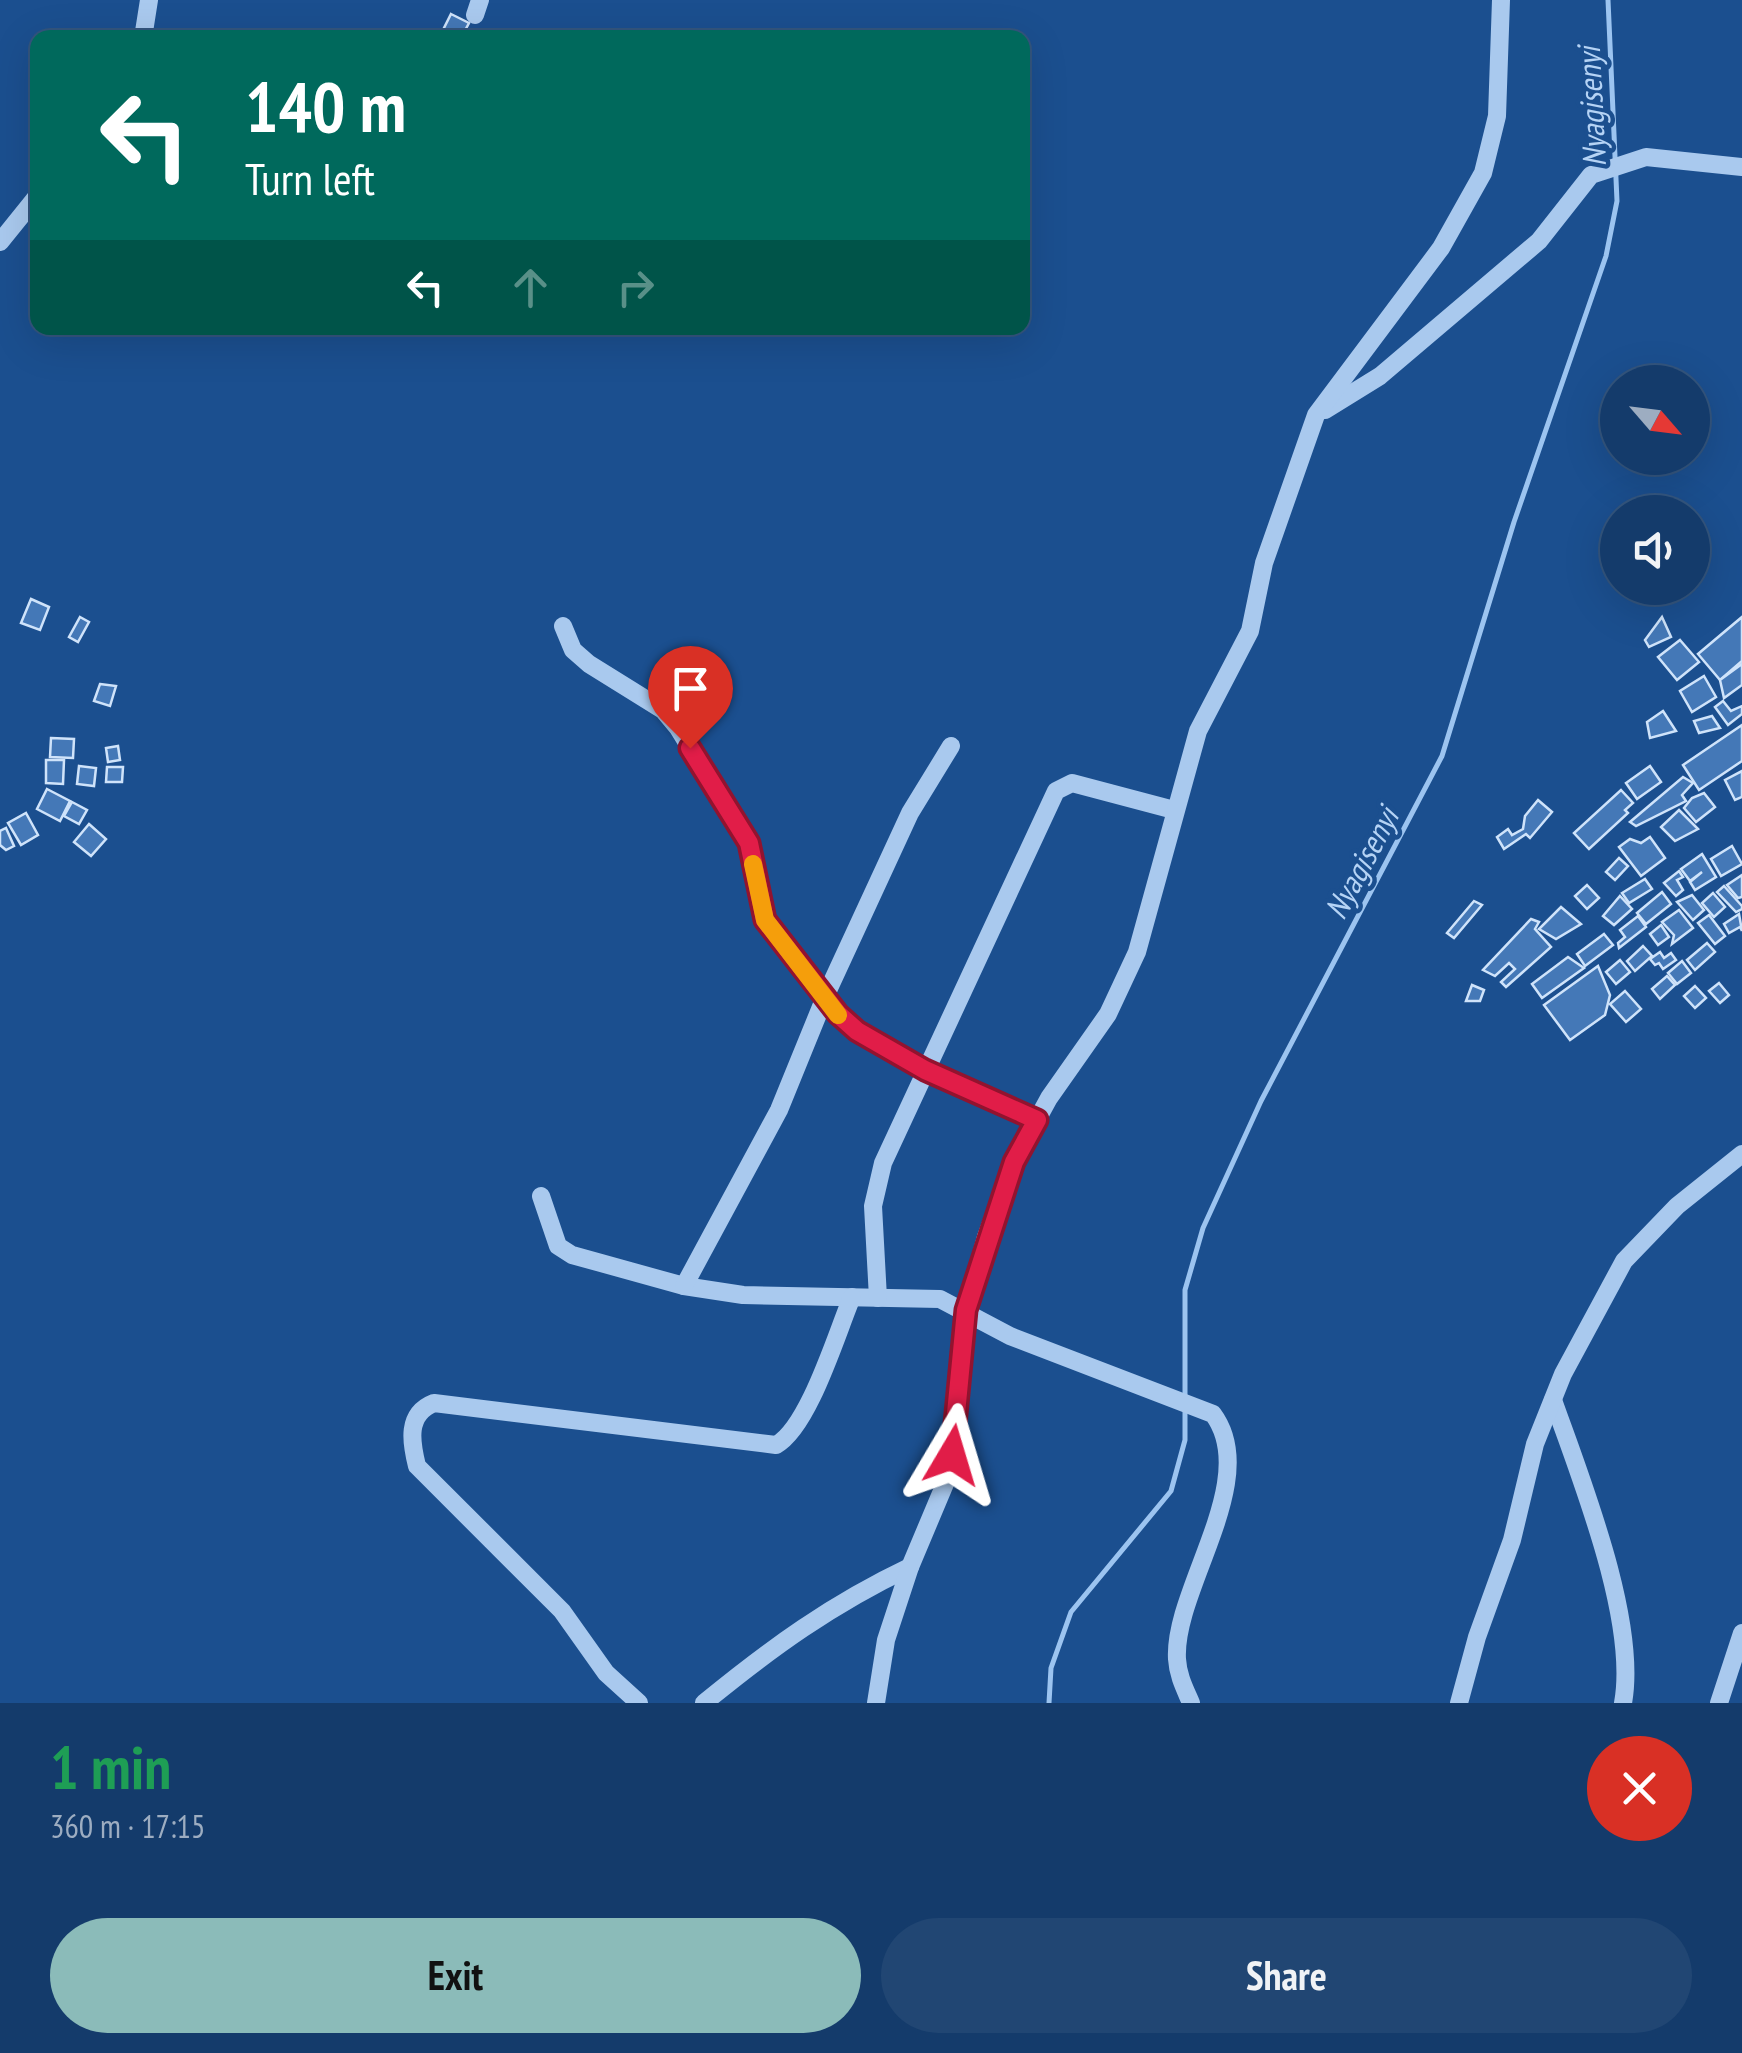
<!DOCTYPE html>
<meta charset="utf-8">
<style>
body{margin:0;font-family:"PT Sans Narrow",sans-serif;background:#214673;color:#f1f3f6;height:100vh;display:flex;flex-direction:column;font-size:38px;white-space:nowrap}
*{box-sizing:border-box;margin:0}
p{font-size:32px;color:#9dadc1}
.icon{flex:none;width:55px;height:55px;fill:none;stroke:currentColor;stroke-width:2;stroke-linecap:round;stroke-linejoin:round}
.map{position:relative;height:1703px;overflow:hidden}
.drawer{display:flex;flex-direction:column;background:#143b6b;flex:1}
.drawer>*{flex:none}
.banner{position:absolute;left:30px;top:30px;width:1000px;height:305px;border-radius:20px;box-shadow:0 10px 40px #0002,0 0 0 2px #33557e;background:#00695c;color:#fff;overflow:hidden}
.needle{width:65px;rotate:118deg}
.fabs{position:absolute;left:1600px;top:365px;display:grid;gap:20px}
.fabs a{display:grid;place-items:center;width:110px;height:110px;border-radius:50%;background:#143b6b;box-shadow:0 10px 40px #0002,0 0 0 2px #33557e;font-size:50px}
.pin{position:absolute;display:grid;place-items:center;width:85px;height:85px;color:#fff;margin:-102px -42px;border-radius:50% 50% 50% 0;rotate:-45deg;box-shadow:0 0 10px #0007}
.pin .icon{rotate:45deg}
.me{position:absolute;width:110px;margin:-55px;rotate:7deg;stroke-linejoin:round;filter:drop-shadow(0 0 8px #0008)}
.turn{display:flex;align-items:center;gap:35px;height:210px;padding:0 50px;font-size:45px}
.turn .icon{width:130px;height:130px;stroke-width:2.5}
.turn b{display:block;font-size:70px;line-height:85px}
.lanes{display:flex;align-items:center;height:95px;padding:0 50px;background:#0003;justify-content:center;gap:50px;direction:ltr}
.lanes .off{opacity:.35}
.round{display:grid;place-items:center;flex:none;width:105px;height:105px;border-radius:52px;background:#214673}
.overview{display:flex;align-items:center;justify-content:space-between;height:170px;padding:0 50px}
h1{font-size:60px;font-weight:700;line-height:75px;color:#1e9e55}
.button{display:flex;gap:20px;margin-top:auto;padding:20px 50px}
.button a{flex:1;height:115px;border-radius:60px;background:#8bbbb9;color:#111;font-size:40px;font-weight:700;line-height:115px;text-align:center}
.button a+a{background:#214673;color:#f1f3f6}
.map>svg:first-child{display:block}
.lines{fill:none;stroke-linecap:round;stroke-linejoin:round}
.stream{stroke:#9cc4f0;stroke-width:5}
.building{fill:#4478b7;stroke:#cfe3fa;stroke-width:2.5}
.minor{stroke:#a9c9ee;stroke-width:18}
.route-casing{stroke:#92132f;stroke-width:25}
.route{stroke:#e11d48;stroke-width:18}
.slow{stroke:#f59e0b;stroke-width:18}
.labels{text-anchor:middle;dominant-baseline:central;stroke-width:9;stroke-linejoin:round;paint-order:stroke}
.water-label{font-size:32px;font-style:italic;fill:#b5d3f5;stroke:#1b4f8f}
</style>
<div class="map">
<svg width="1742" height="1703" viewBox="0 0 1742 1703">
<rect width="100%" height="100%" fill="#1b4f8f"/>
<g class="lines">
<g class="stream">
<polyline points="1185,1396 1185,1290 1203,1228 1261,1101 1442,756 1514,522 1606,256 1617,201 1608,0"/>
<polyline points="1049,1703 1051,1668 1071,1612 1171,1491 1185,1440 1185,1407"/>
</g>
</g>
<g class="building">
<polygon points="451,14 469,23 461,38 443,30"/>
<polygon points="31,599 49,607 40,630 21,623"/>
<polygon points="80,617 89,622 78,642 69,637"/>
<polygon points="1662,617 1671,637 1649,647 1645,640"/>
<polygon points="1742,617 1742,661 1720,680 1698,654"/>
<polygon points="1680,640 1699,662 1677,680 1658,657"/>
<polygon points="1742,664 1742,685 1724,698 1720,680"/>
<polygon points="1704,676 1716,697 1692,712 1680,691"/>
<polygon points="100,684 116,686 110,706 94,701"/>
<polygon points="1723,701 1731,711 1742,706 1742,714 1728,725 1715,707"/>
<polygon points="1663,711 1676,731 1650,738 1647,722"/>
<polygon points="1712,716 1720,728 1699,733 1694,721"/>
<polygon points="1742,725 1742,761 1699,790 1683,765"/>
<polygon points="51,738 74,739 73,758 50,757"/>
<polygon points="118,746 120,760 108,762 106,748"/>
<polygon points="46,760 64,760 63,784 46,783"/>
<polygon points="79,766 96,768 94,786 77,784"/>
<polygon points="1650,766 1661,782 1637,799 1626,783"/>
<polygon points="107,767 123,767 122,782 106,782"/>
<polygon points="1742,771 1742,797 1735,800 1725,780"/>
<polygon points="1683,777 1693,783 1682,795 1686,801 1636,826 1630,822"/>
<polygon points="47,789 70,801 60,821 37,809"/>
<polygon points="1621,790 1633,803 1625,810 1628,813 1589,849 1574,833"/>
<polygon points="1704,793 1715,807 1696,822 1684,808 1692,798"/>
<polygon points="1538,800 1552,812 1530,838 1526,834 1504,849 1497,837 1508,829 1512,835 1523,829 1525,816"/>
<polygon points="72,802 87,810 79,824 64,816"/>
<polygon points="1679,810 1698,829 1675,841 1661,827"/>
<polygon points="26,813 38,835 21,845 8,823"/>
<polygon points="89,824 106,839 91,856 74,842"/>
<polygon points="6,828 14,846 6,850 0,845 0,831"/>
<polygon points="1650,837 1665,858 1641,876 1619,847 1630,839 1641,843"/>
<polygon points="1732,846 1742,864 1721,876 1711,859"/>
<polygon points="1702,854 1716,877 1695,890 1690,882 1702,872 1690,881 1681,869"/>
<polygon points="1619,858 1628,866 1615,880 1606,872"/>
<polygon points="1679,871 1683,877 1677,880 1683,890 1676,896 1664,883"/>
<polygon points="1742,875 1742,897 1738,898 1727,885"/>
<polygon points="1645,879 1652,889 1629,903 1622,893"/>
<polygon points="1587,885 1599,898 1587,909 1575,896"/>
<polygon points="1724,886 1742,906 1742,909 1736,912 1717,892"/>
<polygon points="1662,892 1671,904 1646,924 1637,913"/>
<polygon points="1713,893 1725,907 1714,917 1702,903"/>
<polygon points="1692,895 1704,910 1693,920 1677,902"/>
<polygon points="1620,896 1632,909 1614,925 1603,916"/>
<polygon points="1474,901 1482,905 1454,938 1447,933"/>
<polygon points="1561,907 1581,924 1556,939 1539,929"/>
<polygon points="1679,910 1693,928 1672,944 1674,935 1662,922"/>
<polygon points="1739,914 1742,931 1740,927 1729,933 1724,924"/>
<polygon points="1709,915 1725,936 1715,944 1698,923"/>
<polygon points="1638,916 1646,927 1619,948 1618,943 1625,937 1620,930"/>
<polygon points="1531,919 1539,922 1535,929 1551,947 1506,987 1501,982 1515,969 1509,963 1495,976 1483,970"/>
<polygon points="1661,925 1669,937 1658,945 1650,934"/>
<polygon points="1604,934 1613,945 1585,966 1577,954"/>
<polygon points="1707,943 1715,952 1695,970 1687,960"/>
<polygon points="1643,946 1652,956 1635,971 1627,961"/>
<polygon points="1660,952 1664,958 1671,953 1676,960 1663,969 1659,963 1655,965 1650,959"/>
<polygon points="1568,957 1584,968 1542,998 1532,984"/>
<polygon points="1620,960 1630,972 1616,984 1606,972"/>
<polygon points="1682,961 1691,973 1677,984 1668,973"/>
<polygon points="1598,966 1610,995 1605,1015 1570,1040 1544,1005"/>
<polygon points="1667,976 1675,985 1660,999 1652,989"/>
<polygon points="1719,983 1729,995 1720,1003 1709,991"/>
<polygon points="1472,985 1484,990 1480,1001 1466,1001"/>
<polygon points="1695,986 1706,998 1695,1008 1684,996"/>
<polygon points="1625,991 1641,1009 1626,1022 1610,1004"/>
</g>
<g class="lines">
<g class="minor">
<polyline points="475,15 480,0"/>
<polyline points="143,38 149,0"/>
<polyline points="0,242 38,195"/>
<polyline points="1325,410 1380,376 1539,241 1591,175 1646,157 1742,167"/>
<polyline points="563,626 573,650 589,664 663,710 678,728 749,843 765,921 837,1014 857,1031 925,1070 1037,1120"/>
<path d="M 541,1196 L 558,1246 L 572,1255 L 684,1286 L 743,1295 L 940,1299 L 1010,1336 L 1213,1414 C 1262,1480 1173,1589 1177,1659 C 1178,1676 1185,1689 1191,1703"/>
<polyline points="684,1286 779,1110 825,997 910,813 951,746"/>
<polyline points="878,1298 873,1206 883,1163 1056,791 1072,783 1174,810"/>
<path d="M 1553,1400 C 1581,1479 1638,1621 1623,1703"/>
<path d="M 639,1703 L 606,1673 L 562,1611 L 417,1466 C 411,1442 406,1414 434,1403 L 776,1445 C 809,1427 837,1332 852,1297"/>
<path d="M 704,1703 C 771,1648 832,1604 910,1567"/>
<polyline points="876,1703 886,1640 910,1567 947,1479 956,1431 966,1310 986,1237 1014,1162 1049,1098 1108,1014 1137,952 1198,731 1250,631 1264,563 1316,415 1441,248 1483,173 1497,116 1501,0"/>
<polyline points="1459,1703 1477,1637 1512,1540 1535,1444 1563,1374 1624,1261 1677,1206 1742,1154"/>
<polyline points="1719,1703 1742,1633"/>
</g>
</g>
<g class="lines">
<defs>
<polyline id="route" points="690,748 749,843 765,920 838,1014 857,1031 925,1070 1037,1120 1014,1162 966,1310 952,1455"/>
</defs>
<use href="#route" class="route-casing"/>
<use href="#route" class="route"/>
<polyline class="slow" points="753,864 765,920 838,1015"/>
</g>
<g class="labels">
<g class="water-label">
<text transform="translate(1591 107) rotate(-93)">Nyagisenyi</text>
<text transform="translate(1361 863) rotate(-62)">Nyagisenyi</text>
</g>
</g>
</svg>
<div class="fabs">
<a><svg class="needle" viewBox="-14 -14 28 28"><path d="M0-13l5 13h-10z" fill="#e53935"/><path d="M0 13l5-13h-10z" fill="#9dadc1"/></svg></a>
<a><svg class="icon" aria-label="sound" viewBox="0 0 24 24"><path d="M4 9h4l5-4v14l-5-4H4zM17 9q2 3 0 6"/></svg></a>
</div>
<div class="pin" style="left:690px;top:748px;background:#d93025"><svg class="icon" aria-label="arrive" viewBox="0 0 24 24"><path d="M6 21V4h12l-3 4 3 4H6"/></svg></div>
<svg class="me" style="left:952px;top:1455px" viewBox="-20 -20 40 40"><path d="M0-17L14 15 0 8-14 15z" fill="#e11d48" stroke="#fff" stroke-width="4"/></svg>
<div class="banner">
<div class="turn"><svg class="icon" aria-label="left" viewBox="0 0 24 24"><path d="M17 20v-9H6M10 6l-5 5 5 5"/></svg><div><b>140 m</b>Turn left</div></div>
<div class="lanes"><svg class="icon" aria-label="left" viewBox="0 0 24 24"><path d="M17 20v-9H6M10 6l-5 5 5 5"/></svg><svg class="icon off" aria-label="ahead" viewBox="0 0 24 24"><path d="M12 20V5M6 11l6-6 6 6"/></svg><svg class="icon off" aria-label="right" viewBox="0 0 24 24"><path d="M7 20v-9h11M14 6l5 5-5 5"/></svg></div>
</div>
</div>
<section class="drawer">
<div class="overview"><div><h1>1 min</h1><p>360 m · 17:15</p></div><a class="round" style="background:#d93025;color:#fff"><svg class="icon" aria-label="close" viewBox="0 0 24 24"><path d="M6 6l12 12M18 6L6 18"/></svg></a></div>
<div class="button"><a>Exit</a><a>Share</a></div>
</section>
